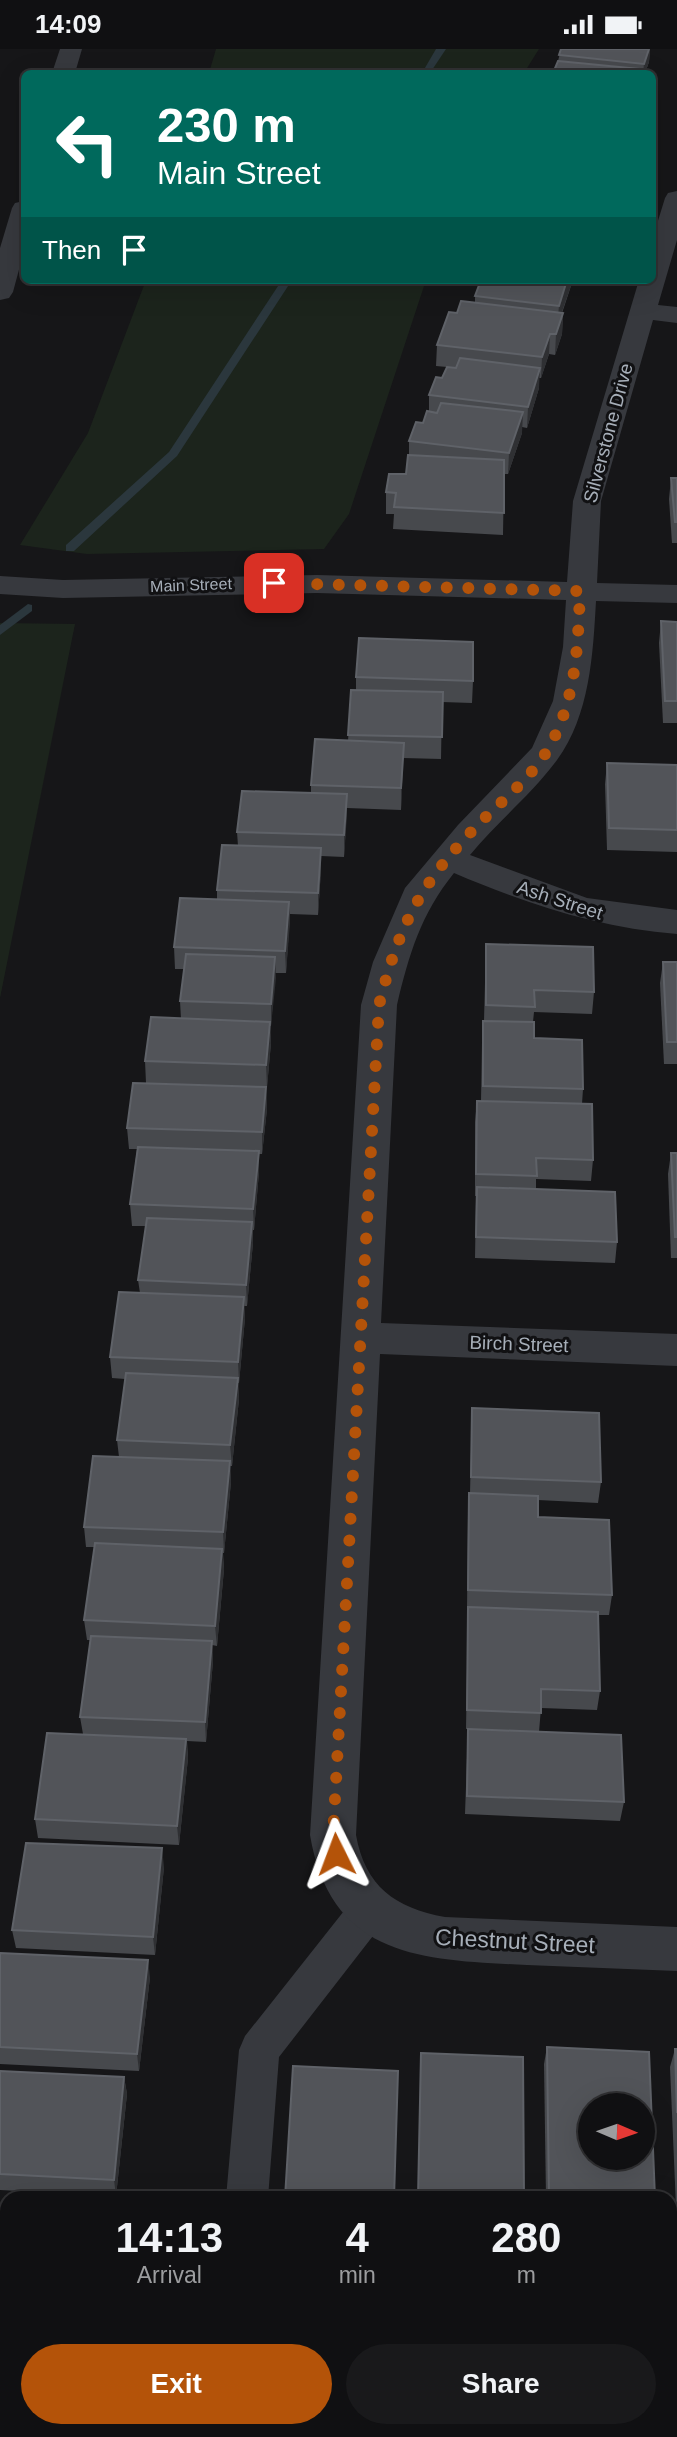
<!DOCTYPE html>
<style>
body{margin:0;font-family:Helvetica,sans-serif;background:#19191b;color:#f1f3f6;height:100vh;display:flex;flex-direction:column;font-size:26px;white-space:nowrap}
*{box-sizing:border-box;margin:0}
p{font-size:23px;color:#9c9d9f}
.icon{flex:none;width:38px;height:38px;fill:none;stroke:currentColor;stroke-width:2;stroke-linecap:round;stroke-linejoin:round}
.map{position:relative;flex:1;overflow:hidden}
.details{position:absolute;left:0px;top:2142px;width:677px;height:247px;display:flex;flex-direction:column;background:#101012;border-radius:21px 21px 0 0;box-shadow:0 7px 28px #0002,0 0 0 2px #303032}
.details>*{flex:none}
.banner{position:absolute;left:21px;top:21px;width:635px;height:214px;border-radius:10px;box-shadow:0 7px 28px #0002,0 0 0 2px #303032;background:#00695c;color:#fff;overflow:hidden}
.needle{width:46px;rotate:92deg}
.controls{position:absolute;left:578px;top:2044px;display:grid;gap:14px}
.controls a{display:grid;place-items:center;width:77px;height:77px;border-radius:50%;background:#101012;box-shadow:0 7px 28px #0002,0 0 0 2px #303032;font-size:35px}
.pin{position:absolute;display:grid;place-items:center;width:60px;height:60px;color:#fff;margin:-30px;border-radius:14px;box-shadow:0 4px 10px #0006}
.me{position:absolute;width:77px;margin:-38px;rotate:357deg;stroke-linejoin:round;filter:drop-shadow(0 0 5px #0008)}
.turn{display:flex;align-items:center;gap:24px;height:147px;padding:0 21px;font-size:32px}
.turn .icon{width:91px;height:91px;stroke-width:2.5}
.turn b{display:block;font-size:49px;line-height:60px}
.then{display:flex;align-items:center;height:66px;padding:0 21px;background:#0003;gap:14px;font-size:26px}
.eta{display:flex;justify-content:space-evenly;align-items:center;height:119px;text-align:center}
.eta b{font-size:42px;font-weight:800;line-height:49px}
.cta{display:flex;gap:14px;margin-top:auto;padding:14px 21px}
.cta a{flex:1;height:80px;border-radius:42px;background:#b45309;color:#fff;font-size:28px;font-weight:800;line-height:80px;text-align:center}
.cta a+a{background:#19191b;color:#f1f3f6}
.status{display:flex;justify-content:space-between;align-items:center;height:49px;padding:0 35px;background:#101012;direction:ltr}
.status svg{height:19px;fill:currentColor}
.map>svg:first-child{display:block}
.green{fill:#1c241c}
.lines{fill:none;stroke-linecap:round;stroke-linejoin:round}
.stream{fill:#2b373d;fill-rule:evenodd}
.lane{fill:#37393e;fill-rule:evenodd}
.street{fill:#37393e;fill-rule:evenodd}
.wall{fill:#47494d}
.shaded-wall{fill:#2f3033}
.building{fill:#525459;stroke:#5f6268;stroke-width:2;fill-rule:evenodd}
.route{stroke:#b45309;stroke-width:12;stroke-dasharray:0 21.6}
.labels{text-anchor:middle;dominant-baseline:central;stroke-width:6;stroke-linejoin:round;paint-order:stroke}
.far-street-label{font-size:16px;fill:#a7afb9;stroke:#111113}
.street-label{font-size:19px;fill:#a7afb9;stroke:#111113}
.near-street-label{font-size:23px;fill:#a7afb9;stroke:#111113}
</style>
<div class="status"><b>14:09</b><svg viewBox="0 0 49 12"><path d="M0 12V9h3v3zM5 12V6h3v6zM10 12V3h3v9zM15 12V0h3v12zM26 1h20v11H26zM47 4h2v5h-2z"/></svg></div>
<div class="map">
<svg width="677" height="2388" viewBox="0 0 677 2388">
<rect width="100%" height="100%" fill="#161618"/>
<g class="green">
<polygon points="216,0 539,0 524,24 209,24"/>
<polygon points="146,231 426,231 349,465 324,500 87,505 20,496 88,384"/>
<polygon points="0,574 75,575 0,949"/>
</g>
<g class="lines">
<g class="stream">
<polygon points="436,0 446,0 430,24 422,24"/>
<polygon points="282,231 292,231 177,407 74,502 66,502 66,496 169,403"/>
<polygon points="28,555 32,556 32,562 0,586 0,576"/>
</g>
<polygon class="lane" points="369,1843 383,1848 388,1861 383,1874 279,2008 268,2149 226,2149 239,2001 245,1987 355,1848"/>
<g class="street">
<polygon points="60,0 82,0 75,24 52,24"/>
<path d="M 677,142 L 677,191 L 658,256 L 677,258 L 677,274 L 653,271 L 601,452 L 597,534 L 677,536 L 677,554 L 596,552 C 593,605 590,666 557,711 C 532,745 497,773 470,806 L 587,849 L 677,861 L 677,885 C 598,879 527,855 454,824 C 421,865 409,905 397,956 L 381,1274 L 677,1285 L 677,1317 L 380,1305 L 356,1786 C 365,1837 395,1859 445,1868 L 677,1878 L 677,1922 C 627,1920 577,1918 527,1916 C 424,1911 331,1910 310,1786 L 361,956 L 373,913 L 405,839 L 458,776 L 532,699 L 553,652 L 563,598 L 566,551 L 317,544 L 63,549 L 0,545 L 0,527 L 63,531 L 317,526 L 567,533 L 573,452 L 639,231 L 653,231 L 653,188 L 665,149 L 668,144 Z"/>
<polygon points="24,152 24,202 13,243 9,249 0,251 0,199 12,159 15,154"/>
</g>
</g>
<g class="wall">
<polygon points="561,0 650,0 649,13 645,24 553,24 558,12"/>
<polygon points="471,231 573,231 562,264 563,264 562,285 555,306 549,305 541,329 539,329 539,339 527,379 522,378 522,384 508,425 504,425 503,486 393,480 394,465 386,465 386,443 406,425 409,406 409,392 423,374 429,363 429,346 442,329 447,318 436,317 437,296 457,264 475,254 475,247 480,234 471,233"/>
<polygon points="671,429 677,429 677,494 672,494 669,450"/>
<polygon points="661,572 677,573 677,674 663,674 659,594"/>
<polygon points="356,628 473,632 472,654 442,653 441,710 403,709 401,761 347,759 344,808 321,807 321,821 318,866 290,865 286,924 275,924 271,977 270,977 271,994 267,1038 146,1034 145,1012 181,970 180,952 184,920 175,920 174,898 217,850 217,841 238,797 237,783 311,744 311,736 348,692 351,641 356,641"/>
<polygon points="607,714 677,716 677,803 607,801 605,735"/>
<polygon points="486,895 594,943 592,965 534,963 533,973 534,989 583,1040 582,1055 593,1111 591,1132 536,1130 536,1140 617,1193 615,1214 475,1209 476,1147 475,1147 475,1073 477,1052 481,1052 482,993 483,972 484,972"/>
<polygon points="663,913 677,913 677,1015 664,1015 660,934"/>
<polygon points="266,1038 267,1060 262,1105 259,1105 259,1123 254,1181 253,1181 253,1194 247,1257 244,1257 245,1269 239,1334 238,1334 239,1350 232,1417 230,1417 231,1433 224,1504 223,1504 224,1520 217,1597 212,1596 213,1612 206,1693 187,1692 188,1709 179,1796 38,1789 35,1770 83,1685 80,1668 90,1591 87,1591 84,1571 95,1498 86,1498 84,1478 119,1408 117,1391 125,1330 112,1329 110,1308 140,1244 138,1231 146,1177 132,1177 130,1155 137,1100 129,1100 127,1079"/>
<polygon points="671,1104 677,1104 677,1209 671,1209 668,1125"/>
<polygon points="472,1359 601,1433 598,1454 538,1451 538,1468 612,1546 609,1566 598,1566 600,1642 597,1661 541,1659 539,1683 624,1753 620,1772 465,1765 468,1680 466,1680 468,1561 467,1561 468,1465 470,1444"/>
<polygon points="164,1818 155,1906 16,1899 12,1881"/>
<polygon points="0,1904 150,1928 139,2022 0,2015"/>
<polygon points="547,1998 655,2149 546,2149 544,2015"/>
<polygon points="675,2000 677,2000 677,2158 676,2158 670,2018"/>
<polygon points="421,2004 524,2149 418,2149"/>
<polygon points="0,2022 124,2028 127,2045 116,2147 0,2141"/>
</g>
<g class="shaded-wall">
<polygon points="649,0 650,0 649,13 645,24 643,24 644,15"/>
<polygon points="567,231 573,231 557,277 559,257"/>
<polygon points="563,264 562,285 555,306 556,285"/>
<polygon points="550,285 549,305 541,329 542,308"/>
<polygon points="540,319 539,339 527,379 528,358"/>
<polygon points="523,363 522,384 508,425 509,404"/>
<polygon points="404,694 403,715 401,761 401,739"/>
<polygon points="347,745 347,767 344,808 344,786"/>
<polygon points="321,799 321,821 318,866 318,844"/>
<polygon points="289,853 290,874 286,924 285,902"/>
<polygon points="275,908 276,929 271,977 271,955"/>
<polygon points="270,973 271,994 267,1038 266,1016"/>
<polygon points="266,1038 267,1060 262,1105 262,1083"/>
<polygon points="259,1102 259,1123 254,1181 253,1160"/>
<polygon points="252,1173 253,1194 247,1257 246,1236"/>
<polygon points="244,1248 245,1269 239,1334 238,1313"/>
<polygon points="238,1329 239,1350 232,1417 230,1396"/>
<polygon points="230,1412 231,1433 224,1504 223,1483"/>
<polygon points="222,1500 224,1520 217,1597 215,1577"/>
<polygon points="212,1592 213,1612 206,1693 205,1673"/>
<polygon points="186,1690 188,1709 179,1796 177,1777"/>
<polygon points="162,1799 164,1818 155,1906 153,1888"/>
<polygon points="148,1911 150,1928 139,2022 137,2005"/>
<polygon points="124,2028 127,2045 116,2147 114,2131"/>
</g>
<g class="building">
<polygon points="561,0 649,0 644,15 559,6"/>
<polygon points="558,12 641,20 639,24 553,24"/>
<polygon points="481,231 567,231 559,257 475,247"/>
<polygon points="461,252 563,264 556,285 550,285 542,308 437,296 449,263 457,264"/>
<polygon points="460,309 540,319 528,358 429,346 436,328 442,329 447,318 456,319"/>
<polygon points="441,354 523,363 509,404 409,392 416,373 423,374 427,362 437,364"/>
<polygon points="408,406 504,411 504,464 394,458 396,444 386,443 389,425 406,425"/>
<polygon points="671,429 677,429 677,473 675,473"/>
<polygon points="661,572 677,573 677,652 665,652"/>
<polygon points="359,589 473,593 473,632 356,628"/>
<polygon points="351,641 443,643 442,688 348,686"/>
<polygon points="315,690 404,694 401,739 311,736"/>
<polygon points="607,714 677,716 677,781 609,779"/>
<polygon points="242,742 347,745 344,786 237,783"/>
<polygon points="222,796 321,799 318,844 217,841"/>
<polygon points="180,849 289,853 285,902 174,898"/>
<polygon points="486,895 593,898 594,943 534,941 535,958 486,956"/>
<polygon points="186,905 275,908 271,955 180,952"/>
<polygon points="663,913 677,913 677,993 667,993"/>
<polygon points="151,968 270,973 266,1016 145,1012"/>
<polygon points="483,972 534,973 534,989 582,991 583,1040 483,1037"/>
<polygon points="133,1034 266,1038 262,1083 127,1079"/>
<polygon points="477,1052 592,1055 593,1111 536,1109 537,1127 476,1125"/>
<polygon points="138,1098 259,1102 253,1160 130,1155"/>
<polygon points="671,1104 677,1104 677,1188 675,1188"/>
<polygon points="477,1138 615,1143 617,1193 476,1188"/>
<polygon points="147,1169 252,1173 246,1236 138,1231"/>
<polygon points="119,1243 244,1248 238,1313 110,1308"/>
<polygon points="126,1324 238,1329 230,1396 117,1391"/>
<polygon points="472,1359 599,1364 601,1433 471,1428"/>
<polygon points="93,1407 230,1412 223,1483 84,1478"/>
<polygon points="469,1444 538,1447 538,1468 609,1471 612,1546 468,1541"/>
<polygon points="95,1494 222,1500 215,1577 84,1571"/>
<polygon points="468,1558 598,1563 600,1642 541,1640 541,1664 467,1661"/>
<polygon points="91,1587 212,1592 205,1673 80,1668"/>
<polygon points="468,1680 621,1686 624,1753 467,1747"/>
<polygon points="47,1684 186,1690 177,1777 35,1770"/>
<polygon points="26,1794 162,1799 153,1888 12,1881"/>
<polygon points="0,1904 148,1911 137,2005 0,1998"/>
<path d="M 547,1998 L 649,2003 L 655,2149 L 549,2149 ZM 590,2056 L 642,2056 L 642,2109 L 590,2109 Z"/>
<polygon points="675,2000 677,2000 677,2064"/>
<polygon points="421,2004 523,2008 524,2149 418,2149"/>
<polygon points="293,2017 398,2022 394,2149 285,2149"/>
<polygon points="0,2022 124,2028 114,2131 0,2125"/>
</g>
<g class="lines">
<path class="route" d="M 274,534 L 580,542 C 578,598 576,653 547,702 C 527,734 495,757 470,784 C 417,840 398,881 379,956 L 333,1786 L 336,1805"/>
</g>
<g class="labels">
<g class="far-street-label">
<text transform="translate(191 536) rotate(-2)">Main Street</text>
</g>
<g class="street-label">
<text transform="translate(608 384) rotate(-75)">Silverstone Drive</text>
<text transform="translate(560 851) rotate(18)">Ash Street</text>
<text transform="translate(519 1295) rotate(2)">Birch Street</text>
</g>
<g class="near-street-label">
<text transform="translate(515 1892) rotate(3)">Chestnut Street</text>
</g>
</g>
</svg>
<div class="controls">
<a><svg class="needle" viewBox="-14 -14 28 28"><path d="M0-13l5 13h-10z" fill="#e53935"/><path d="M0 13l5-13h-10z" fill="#9c9d9f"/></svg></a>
</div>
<div class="pin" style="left:274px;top:534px;background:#d93025"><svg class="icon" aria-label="arrive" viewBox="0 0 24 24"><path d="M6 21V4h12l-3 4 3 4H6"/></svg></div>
<svg class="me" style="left:336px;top:1805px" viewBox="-20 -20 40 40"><path d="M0-17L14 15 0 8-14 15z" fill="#b45309" stroke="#fff" stroke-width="4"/></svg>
<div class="banner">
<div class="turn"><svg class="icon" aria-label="left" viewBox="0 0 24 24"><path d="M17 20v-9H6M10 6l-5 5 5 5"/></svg><div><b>230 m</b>Main Street</div></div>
<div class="then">Then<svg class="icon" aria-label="arrive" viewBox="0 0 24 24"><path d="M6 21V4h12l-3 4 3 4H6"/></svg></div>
</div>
<section class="details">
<div class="eta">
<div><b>14:13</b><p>Arrival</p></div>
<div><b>4</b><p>min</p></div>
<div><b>280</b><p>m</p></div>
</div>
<div class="cta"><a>Exit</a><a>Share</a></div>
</section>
</div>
